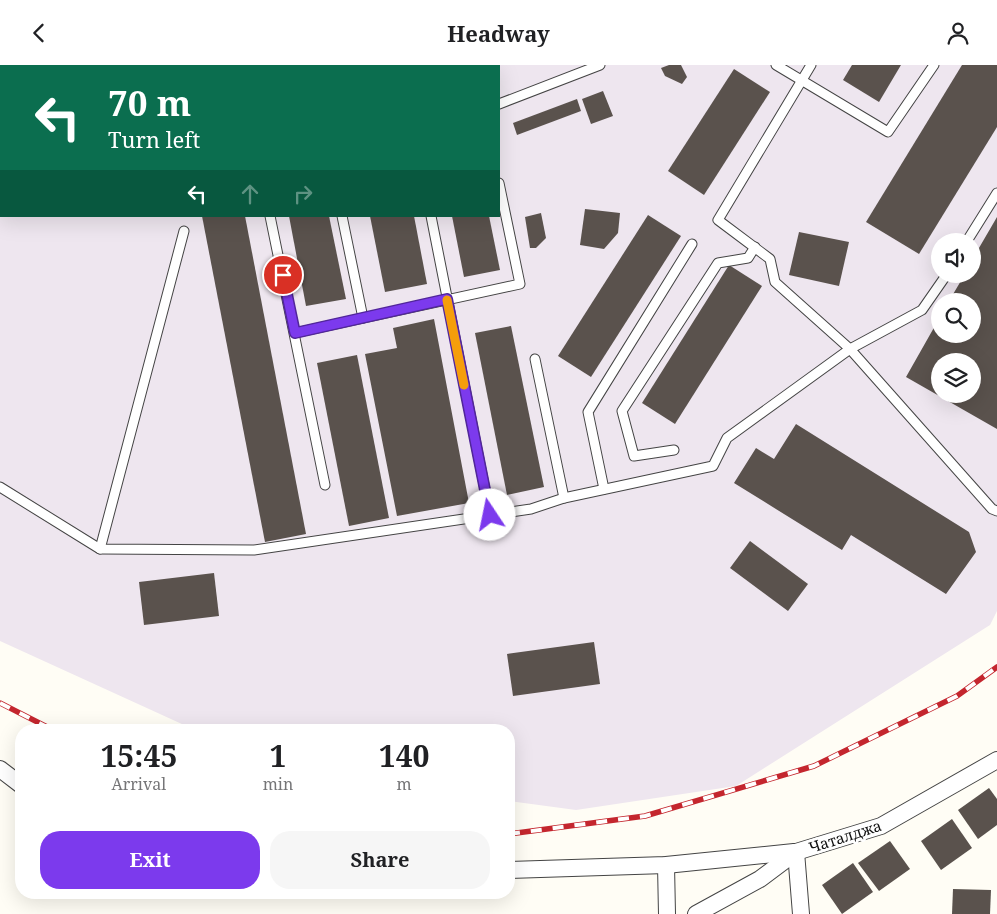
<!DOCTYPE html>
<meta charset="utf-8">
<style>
body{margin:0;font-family:"Noto Serif",serif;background:#f6f6f6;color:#202124;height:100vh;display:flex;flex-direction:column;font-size:19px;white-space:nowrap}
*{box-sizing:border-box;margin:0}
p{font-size:16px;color:#757577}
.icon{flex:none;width:28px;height:28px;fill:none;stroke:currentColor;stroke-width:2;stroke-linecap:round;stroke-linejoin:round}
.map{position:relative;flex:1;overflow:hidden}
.panel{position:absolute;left:15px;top:659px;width:500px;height:175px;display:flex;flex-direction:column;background:#fff;border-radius:20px;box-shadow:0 5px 20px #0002}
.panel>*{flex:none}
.hud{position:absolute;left:0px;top:0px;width:500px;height:152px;box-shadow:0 5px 20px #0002;background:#0b6e4f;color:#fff;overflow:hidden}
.buttons{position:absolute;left:931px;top:168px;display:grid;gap:10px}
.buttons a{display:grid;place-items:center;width:50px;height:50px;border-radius:50%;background:#fff;box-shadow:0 5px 20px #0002;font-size:25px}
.pin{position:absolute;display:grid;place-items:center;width:42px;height:42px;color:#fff;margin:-21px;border:2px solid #fff;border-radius:50%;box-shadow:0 1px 5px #0007}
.me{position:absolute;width:55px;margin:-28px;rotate:349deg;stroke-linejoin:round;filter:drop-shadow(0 0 4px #0008)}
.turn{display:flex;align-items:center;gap:18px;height:105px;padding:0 25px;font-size:22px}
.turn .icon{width:65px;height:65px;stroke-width:2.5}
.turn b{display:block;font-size:35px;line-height:42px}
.lanes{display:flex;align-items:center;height:48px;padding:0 25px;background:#0003;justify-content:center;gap:25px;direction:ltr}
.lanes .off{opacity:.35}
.eta{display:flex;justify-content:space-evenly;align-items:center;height:85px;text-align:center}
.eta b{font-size:30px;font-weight:700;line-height:35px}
.button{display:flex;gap:10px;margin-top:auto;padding:10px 25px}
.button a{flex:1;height:58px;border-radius:20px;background:#7c3aed;color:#fff;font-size:20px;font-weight:700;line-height:58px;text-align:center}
.button a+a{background:#f6f6f6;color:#202124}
header{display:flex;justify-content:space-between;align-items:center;height:65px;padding:0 25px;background:#fff;font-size:22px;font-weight:700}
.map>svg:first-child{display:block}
.industrial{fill:#eee6ef;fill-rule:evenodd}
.building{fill:#5a524d;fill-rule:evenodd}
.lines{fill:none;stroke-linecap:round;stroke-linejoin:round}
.lane-casing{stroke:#444;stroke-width:11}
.street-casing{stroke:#444;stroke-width:18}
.lane{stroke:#fff;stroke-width:9}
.street{stroke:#fff;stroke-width:16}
.rail-casing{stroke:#c4262e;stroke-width:5.5}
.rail{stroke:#fff;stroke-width:4;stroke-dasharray:11;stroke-linecap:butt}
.route-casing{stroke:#51269a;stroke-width:12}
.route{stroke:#7c3aed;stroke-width:9}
.slow{stroke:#f59e0b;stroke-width:9}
.labels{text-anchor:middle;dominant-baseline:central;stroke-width:5;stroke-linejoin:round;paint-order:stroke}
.street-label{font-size:15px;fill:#111;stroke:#fff}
</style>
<header><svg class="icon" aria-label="back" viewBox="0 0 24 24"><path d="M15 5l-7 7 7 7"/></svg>Headway<svg class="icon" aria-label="person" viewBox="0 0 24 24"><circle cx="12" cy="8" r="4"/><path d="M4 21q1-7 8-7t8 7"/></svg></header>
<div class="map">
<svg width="997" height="849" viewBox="0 0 997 849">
<rect width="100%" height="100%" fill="#fffdf5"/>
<path class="industrial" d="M 0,0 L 997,0 L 997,546 L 990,560 L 736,721 L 576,745 L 509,736 L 509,665 L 195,665 L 0,576 ZM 1,1 L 499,1 L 499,151 L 1,151 ZM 940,176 L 972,176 L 972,209 L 940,209 ZM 940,236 L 972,236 L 972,269 L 940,269 ZM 940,296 L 972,296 L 972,329 L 940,329 Z"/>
<g class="building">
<polygon points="669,0 681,0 687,12 682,19 665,11 661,3"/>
<polygon points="852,0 901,0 879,37 843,15"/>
<polygon points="962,0 997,0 997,62 919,189 866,157"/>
<polygon points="734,4 770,27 704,130 668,106"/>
<polygon points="603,26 613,51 591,59 582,34"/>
<polygon points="577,34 581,46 517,70 513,58"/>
<polygon points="585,144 620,148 618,168 604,184 580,180"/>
<polygon points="541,148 546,173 536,183 530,183 525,152"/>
<polygon points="648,150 681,171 591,312 558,291"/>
<polygon points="202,151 245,151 306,469 265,477"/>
<polygon points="289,151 329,151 346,234 306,241"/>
<polygon points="370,151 414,151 427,219 385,227"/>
<polygon points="452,151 489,151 500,205 464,212"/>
<path d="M 997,152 L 997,364 L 906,312 L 940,252 L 940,269 L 972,269 L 972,236 L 949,236 L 965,209 L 972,209 L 972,195 ZM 940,296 L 972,296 L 972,329 L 940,329 Z"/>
<polygon points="799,167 849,177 839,221 789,210"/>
<polygon points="729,200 762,221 675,359 642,338"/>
<polygon points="434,254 469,438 397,451 365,289 397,283 393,263"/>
<polygon points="511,261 544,422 507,430 475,268"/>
<polygon points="357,290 389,453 349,461 317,298"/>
<polygon points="796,359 969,467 976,487 946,529 851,470 842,485 734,418 756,383 774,394"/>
<polygon points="750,476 808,519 788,546 730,503"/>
<polygon points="214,508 219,551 144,560 139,517"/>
<polygon points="594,577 600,619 513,631 507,589"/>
<polygon points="989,723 997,734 997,760 978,774 958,745"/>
<polygon points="952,754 972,783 941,805 921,776"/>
<polygon points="890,776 910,804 879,826 858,798"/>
<polygon points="853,798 873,827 842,849 822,820"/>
<polygon points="953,824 991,825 990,849 952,849"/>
</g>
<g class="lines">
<defs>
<g id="lane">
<polyline points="239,0 239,1"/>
<polyline points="311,0 312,1"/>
<polyline points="401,0 401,1"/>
<polyline points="474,0 474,1"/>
<polyline points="776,0 888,67 934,0"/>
<polyline points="95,1 96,0"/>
<polyline points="499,39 600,0"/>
<polyline points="0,141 1,139"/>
<polyline points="270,151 325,420"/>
<polyline points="342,151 363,253"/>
<polyline points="431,151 490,450"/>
<polyline points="967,176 997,128"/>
<polyline points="947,209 922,245 850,284 992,444 997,446"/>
<polyline points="295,268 520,219 499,118"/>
<polyline points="535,294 564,433"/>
<polyline points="674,385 634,391 622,346 718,198 748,193 755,182"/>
<polyline points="0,422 100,484 254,485 531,444 564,433 713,401 727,373 850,284 775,217 770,194 718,155 811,0"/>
<polyline points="604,424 588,347 692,179"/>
<polyline points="100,484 184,166"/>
</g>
<g id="street">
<polyline points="0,704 21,720"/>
<polyline points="796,787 801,849"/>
<polyline points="666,800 667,849"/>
<polyline points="509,805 666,800 794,787"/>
<polyline points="696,849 760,814 796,787 881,761 997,695"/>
</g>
</defs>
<use href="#lane" class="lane-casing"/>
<use href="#street" class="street-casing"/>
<use href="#lane" class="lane"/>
<use href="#street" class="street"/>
<defs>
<g id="rail">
<polyline points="0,638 53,665"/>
<polyline points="509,769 645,751 814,701 957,631 997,602"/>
</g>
</defs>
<use href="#rail" class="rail-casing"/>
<use href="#rail" class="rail"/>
</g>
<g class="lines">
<defs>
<polyline id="route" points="283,210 295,268 447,234 490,450"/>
</defs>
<use href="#route" class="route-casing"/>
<use href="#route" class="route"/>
<polyline class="slow" points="447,235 464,320"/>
</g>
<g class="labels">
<g class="street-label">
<text transform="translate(845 771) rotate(-18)">Чаталджа</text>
</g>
</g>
</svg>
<div class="buttons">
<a><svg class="icon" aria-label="sound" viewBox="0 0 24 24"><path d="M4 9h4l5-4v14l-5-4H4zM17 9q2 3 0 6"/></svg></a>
<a><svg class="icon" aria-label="search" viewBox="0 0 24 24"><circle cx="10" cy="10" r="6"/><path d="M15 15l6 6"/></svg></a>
<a><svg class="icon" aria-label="layers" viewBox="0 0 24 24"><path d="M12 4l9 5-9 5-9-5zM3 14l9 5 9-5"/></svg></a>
</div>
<div class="pin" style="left:283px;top:210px;background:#d93025"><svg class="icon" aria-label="arrive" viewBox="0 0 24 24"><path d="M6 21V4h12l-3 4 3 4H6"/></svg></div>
<svg class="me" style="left:490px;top:450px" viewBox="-20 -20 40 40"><circle r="19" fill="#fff"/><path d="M0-13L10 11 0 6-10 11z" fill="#7c3aed"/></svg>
<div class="hud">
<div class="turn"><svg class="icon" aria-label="left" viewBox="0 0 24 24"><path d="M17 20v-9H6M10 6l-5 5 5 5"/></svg><div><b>70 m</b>Turn left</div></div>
<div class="lanes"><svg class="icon" aria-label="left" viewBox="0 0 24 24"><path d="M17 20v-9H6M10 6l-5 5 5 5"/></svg><svg class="icon off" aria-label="ahead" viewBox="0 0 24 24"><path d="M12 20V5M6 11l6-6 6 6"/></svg><svg class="icon off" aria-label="right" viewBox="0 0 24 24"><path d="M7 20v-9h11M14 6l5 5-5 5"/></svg></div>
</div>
<section class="panel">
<div class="eta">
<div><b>15:45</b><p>Arrival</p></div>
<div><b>1</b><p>min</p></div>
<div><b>140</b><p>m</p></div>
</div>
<div class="button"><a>Exit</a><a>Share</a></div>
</section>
</div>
